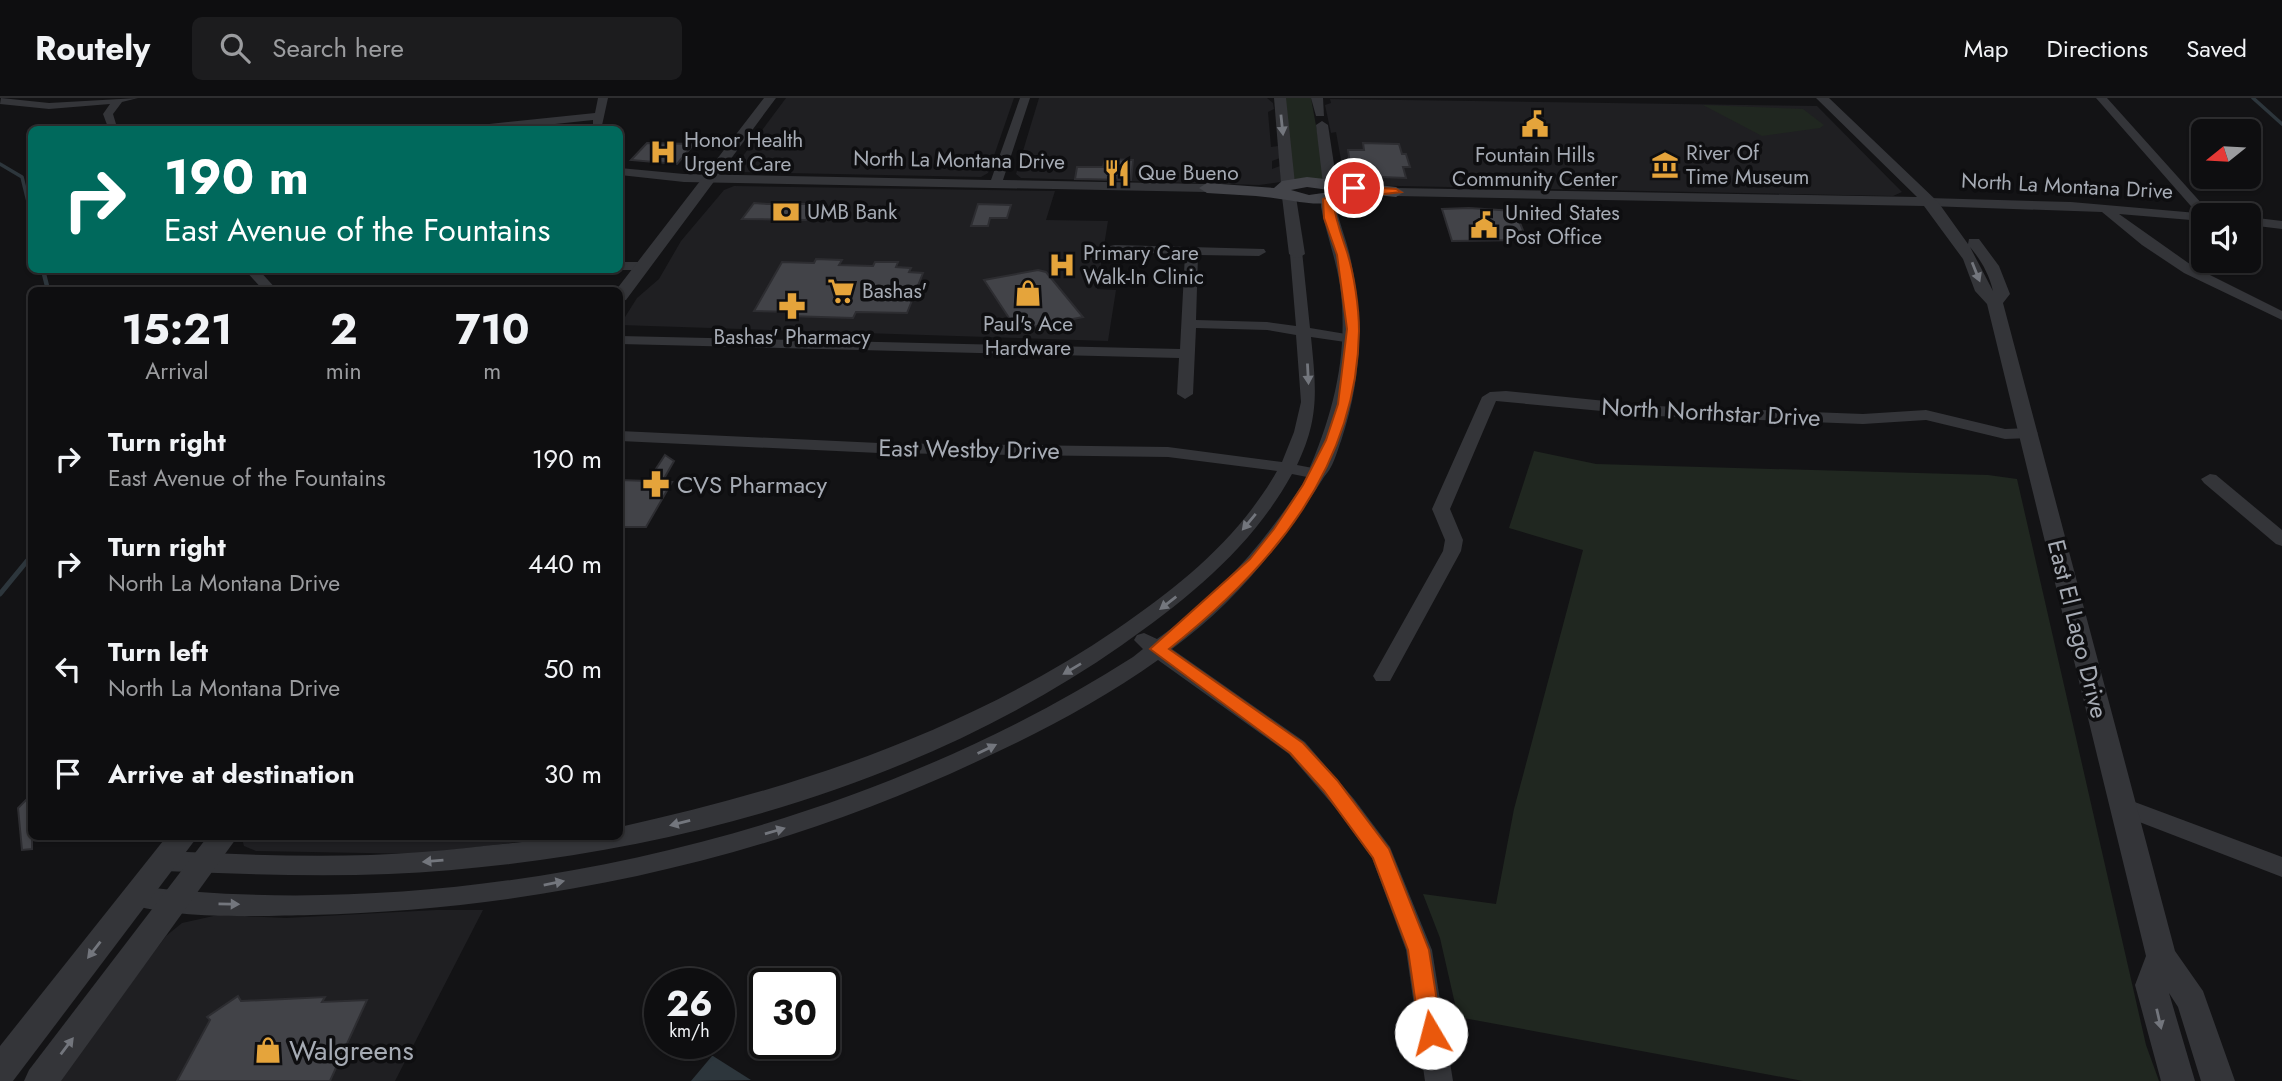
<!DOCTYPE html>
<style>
body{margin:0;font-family:Jost,sans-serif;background:#1c1c1e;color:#f1f3f6;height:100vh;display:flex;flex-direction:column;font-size:26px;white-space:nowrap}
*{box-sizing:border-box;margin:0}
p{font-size:23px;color:#9b9c9f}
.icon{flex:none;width:38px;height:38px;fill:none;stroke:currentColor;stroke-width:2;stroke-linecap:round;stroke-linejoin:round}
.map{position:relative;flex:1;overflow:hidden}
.side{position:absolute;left:28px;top:189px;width:595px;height:553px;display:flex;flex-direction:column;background:#0e0e10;border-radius:10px;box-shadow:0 2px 5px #0004,0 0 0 2px #2e2e30}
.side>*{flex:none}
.guide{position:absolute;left:28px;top:28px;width:595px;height:147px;border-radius:10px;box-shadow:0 2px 5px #0004,0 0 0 2px #2e2e30;background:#00695c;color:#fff;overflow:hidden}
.needle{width:46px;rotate:252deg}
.controls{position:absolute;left:2191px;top:21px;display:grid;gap:14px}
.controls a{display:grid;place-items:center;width:70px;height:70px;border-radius:10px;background:#0e0e10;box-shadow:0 2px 5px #0004,0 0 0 2px #2e2e30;font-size:35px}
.speed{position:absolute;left:644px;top:870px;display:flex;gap:14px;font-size:35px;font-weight:700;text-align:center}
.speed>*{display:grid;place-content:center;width:91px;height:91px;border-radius:50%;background:#0e0e10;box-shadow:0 2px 5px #0004,0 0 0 2px #2e2e30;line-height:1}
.speed small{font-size:18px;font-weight:400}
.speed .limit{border:4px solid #111;border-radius:10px;background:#fff;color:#111}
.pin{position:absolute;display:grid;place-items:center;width:60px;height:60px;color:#fff;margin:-30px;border:4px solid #fff;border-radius:50%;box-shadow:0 2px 7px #0007}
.me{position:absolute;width:77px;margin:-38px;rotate:352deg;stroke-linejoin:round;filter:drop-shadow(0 0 5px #0008)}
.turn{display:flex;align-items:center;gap:24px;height:147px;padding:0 21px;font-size:32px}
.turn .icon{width:91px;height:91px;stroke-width:2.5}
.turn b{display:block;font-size:49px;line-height:60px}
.eta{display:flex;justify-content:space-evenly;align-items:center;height:119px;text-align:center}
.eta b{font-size:42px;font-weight:700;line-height:49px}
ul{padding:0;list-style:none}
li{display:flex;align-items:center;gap:21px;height:105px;padding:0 21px}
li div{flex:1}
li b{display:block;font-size:26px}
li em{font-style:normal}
header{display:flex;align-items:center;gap:42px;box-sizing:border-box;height:98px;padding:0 35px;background:#0e0e10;border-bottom:2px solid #2e2e30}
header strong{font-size:33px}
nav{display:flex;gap:38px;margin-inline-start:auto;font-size:24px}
.search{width:490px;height:63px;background:#1c1c1e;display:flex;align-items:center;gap:18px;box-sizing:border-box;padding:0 24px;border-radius:10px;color:#9b9c9f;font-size:26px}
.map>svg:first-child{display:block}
.built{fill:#1f1f22}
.green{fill:#202720}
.water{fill:#2d363c}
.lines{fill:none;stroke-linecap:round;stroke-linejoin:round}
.stream-far2{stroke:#2d363c;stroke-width:3.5}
.stream-far1{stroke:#2d363c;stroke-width:4.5}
.stream{stroke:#2d363c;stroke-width:5}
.building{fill:#424348;stroke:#2d2d31;stroke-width:2}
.minor{fill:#343539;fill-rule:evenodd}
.tertiary{fill:#343539;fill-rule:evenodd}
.secondary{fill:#434449;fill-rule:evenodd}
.oneway{fill:#73767d}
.route{fill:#ea580c;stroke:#983908;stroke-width:2}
.labels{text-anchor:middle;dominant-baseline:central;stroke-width:7;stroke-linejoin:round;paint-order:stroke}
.far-poi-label{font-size:21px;fill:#a6abb4;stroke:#0e0e10;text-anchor:start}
.far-street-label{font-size:21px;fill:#a6abb4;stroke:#0e0e10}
.street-label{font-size:24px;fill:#a6abb4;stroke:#0e0e10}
.poi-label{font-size:24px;fill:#a6abb4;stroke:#0e0e10;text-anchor:start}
.near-poi-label{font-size:28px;fill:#a6abb4;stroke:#0e0e10;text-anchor:start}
</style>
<header>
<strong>Routely</strong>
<div class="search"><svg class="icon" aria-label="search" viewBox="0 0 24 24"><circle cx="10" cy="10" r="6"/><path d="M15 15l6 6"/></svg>Search here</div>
<nav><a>Map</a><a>Directions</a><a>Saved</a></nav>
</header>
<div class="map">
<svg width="2282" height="983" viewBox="0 0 2282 983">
<rect width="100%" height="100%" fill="#131315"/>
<g class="built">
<polygon points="786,0 1014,0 988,75 981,79 738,74 734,70"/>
<polygon points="1039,0 1267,0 1273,5 1274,11 1268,14 1271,49 1278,48 1280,60 1272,63 1272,71 1280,68 1281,84 1259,87 1021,80 1016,76"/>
<polygon points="1330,1 1817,8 1902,94 1893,98 1349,87 1337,82 1336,76 1343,73 1336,34 1331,35 1325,7 1331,5"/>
<polygon points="734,88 1055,93 1046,122 1108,123 1097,191 1116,192 1108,243 620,227 637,200 659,181 681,143 724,92"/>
<polygon points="241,738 535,739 534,742 419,756 256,753 244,748"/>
<polygon points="436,812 483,812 395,983 58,983 166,838 182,825 218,817 286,820"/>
</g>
<g class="green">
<polygon points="1285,0 1311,0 1326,83 1292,82"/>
<polygon points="1703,7 1803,11 1824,27 1820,30 1762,38"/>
<polygon points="1534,353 1596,366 1988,377 2017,381 2146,947 2159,983 1803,983 1458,919 1440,840 1423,796 1496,806 1514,711 1583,452 1509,430"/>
</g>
<polygon class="water" points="712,958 713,958 751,982 691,983"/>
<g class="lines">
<g class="stream-far2">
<polyline points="2253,0 2282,26"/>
<polyline points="0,66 22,79 32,120"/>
</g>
<polyline class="stream-far1" points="43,172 48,192"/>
<polyline class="stream" points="0,496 32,457"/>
</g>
<g class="building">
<polygon points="647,45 694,46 677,66 631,62"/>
<polygon points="1363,45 1399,46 1402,56 1406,56 1410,69 1403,69 1406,80 1355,78 1351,74 1348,52 1364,52"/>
<polygon points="1105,61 1133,62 1131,82 1075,81 1077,69 1103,69"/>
<polygon points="754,105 767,106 814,106 806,122 742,121"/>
<polygon points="978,106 1011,107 1007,120 990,120 988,128 971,128"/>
<polygon points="1469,110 1515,113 1527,142 1452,143 1442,111"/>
<polygon points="816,161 842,162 839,167 873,168 875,164 898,164 896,169 911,170 909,174 923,175 907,215 856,214 853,220 788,218 791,214 754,213 782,164 814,165"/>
<polygon points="1038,172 1046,174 1083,219 1017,232 984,182"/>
<polygon points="665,357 674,363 662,384 672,384 646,429 620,429 620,382 648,383"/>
<polygon points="32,696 32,751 22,752 18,710"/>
<polygon points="238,898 241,903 325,899 322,904 367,902 330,983 177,983 210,922 207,919"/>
</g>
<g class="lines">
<g class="minor">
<polygon points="1,0 49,5 138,0 122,4 113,16 116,26 123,32 109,32 103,16 110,6 49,11 0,6"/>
<polygon points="598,0 608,0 601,32 593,32 593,22 498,32 308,32 313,29 480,27 595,15"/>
<polygon points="1020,0 1030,0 1003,82 1207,86 1213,90 1207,94 684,84 620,77 620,70 684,76 991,82"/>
<polygon points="2096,0 2107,0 2212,117 2203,117 2203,123 2119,116 2194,169 2282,213 2282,222 2184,175 2142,147 2102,114 1928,108 1922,104 1928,100 2071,104 2197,115"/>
<polygon points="2249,119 2282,123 2282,131 2249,127"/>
<path d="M 1115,147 L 1264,151 L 1266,154 L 1259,158 L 1198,157 L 1196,222 L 1267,224 L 1296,228 L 1290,156 L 1302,153 L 1310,230 L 1352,237 L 1359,241 L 1352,245 L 1311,239 C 1316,290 1320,319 1297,367 L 1323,372 L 1326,376 C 1283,444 1237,504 1172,551 L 1305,644 L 1354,701 L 1390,749 L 1432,852 L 1453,983 L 1425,983 L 1406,852 L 1372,760 L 1338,713 L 1289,656 L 1158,562 C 1102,602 1041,634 978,663 C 770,761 541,811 311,817 C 259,818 175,822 127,805 L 124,798 L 127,791 L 136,788 C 465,828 854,738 1133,559 L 1143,551 L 1134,542 L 1137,537 L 1144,535 L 1157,541 C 1220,497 1266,443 1307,379 L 1292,376 C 1252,449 1189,500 1122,547 C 912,694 643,764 389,776 C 314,779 239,776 164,773 L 155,770 L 152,763 L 155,756 L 164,753 C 250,757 336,761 422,754 C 488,749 553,738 620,738 L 620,729 C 797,690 966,634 1117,531 C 1180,488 1239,440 1277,373 L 1168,359 L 879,355 L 620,343 L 620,333 L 879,345 L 1168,349 L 1282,364 L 1294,334 L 1301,304 L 1296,237 L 1267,232 L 1196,230 L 1193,296 L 1185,301 L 1177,296 L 1179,260 L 620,246 L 620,238 L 1180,251 L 1185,156 L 1110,154 L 1110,148 Z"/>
<polygon points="620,164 642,164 649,168 642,172 620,172"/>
<polygon points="245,172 259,172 277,192 263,192"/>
<polygon points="1506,293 1655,308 1863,316 1926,312 2005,331 2030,330 2038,335 2030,340 2005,341 1926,322 1863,326 1655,318 1496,303 1450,411 1463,442 1461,453 1390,583 1376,583 1373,578 1443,453 1445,442 1432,411 1482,299 1490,294"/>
<polygon points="2210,376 2216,377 2282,432 2282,448 2276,446 2204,385 2201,381"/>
<polygon points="2124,700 2282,759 2282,779 2116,715 2112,709 2116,703"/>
</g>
<g class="tertiary">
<polygon points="764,0 776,0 626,202 620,203 620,192 616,192"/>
<polygon points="1274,0 1286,0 1295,86 1288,90 1281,86"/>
<polygon points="1311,0 1323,0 1324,18 1316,18"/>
<path d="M 1816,0 L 1829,0 L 1938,104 L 1968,146 L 1969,141 L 1979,141 L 1999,168 L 2010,196 L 2003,205 L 2175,853 L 2203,893 L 2235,983 L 2201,983 L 2178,909 L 2169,895 L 2195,983 L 2161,983 L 2135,887 L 2146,858 L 1987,206 L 1975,193 L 1963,161 L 1924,108 L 1396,98 L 1389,94 L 1396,90 L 1917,99 ZM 1970,149 C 1981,162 1989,176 1993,193 Z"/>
<polygon points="1322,23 1328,27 1337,86 1330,90 1323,86 1316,27"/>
<polygon points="1289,95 1296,99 1305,156 1297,161 1289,156 1282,99"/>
<path d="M 1328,97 L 1335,101 C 1337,121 1346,139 1350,158 C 1364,222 1362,281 1341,343 C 1336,356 1331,379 1317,382 L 1307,376 C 1334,315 1349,254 1340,188 C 1336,161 1326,135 1321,109 L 1321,101 Z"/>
<polygon points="167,738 198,738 13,983 0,983 0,948"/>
<polygon points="208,738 238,738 61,983 24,983 29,972"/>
</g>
<path class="secondary" d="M 1307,79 L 1396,89 L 1404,94 L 1396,99 L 1347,94 L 1345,100 C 1321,110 1304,104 1280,101 C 1256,97 1231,97 1207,95 L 1199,90 L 1207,85 L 1274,90 L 1282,83 ZM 1307,89 L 1329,92 L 1330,94 L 1309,97 L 1291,92 Z"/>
</g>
<defs><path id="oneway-solid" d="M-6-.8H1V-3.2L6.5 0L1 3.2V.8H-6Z" transform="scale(1.75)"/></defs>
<g class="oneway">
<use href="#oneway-solid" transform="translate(1282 27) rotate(84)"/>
<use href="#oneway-solid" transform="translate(1976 174) rotate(68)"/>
<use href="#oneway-solid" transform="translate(1308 276) rotate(87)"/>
<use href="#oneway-solid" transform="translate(1249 424) rotate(130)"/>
<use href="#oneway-solid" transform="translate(1168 505) rotate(142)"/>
<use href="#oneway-solid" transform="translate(1072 571) rotate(149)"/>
<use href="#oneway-solid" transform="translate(987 651) rotate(-26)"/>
<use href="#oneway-solid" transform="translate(680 725) rotate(166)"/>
<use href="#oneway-solid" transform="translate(775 733) rotate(-16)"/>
<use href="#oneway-solid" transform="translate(433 763) rotate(175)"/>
<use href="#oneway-solid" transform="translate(554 785) rotate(-11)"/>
<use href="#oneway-solid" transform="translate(229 806) rotate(1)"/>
<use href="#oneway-solid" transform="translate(94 852) rotate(128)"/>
<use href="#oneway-solid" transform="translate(2159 921) rotate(77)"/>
<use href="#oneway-solid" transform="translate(67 948) rotate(-53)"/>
</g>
<path class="route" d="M 1351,88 L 1396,91 L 1401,94 L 1333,102 C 1335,121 1341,136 1347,154 C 1354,176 1359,209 1359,233 C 1357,370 1271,470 1169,551 L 1303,645 L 1337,682 L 1389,751 L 1429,852 L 1442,935 L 1439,942 L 1431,945 L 1423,942 L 1420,935 L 1408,852 L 1373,760 L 1324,693 L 1290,655 L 1150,551 L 1250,461 L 1274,431 L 1303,387 L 1326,342 L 1338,306 L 1347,231 L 1337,157 L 1324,120 L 1323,101 L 1337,94 L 1354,93 Z"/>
<defs>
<symbol id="civic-bare" viewBox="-9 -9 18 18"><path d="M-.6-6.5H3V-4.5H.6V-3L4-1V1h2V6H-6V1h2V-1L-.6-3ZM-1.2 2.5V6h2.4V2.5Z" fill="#e5a43b" stroke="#0e0e10" stroke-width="2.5" paint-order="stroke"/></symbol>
<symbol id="hospital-bare" viewBox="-9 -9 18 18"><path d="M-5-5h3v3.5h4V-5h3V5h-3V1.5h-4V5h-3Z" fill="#e5a43b" stroke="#0e0e10" stroke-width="2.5" paint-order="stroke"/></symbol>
<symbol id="museum-bare" viewBox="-9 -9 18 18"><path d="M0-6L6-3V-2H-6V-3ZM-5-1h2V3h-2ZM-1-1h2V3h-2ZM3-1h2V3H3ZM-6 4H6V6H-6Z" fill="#e5a43b" stroke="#0e0e10" stroke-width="2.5" paint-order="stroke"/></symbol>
<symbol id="restaurant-bare" viewBox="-9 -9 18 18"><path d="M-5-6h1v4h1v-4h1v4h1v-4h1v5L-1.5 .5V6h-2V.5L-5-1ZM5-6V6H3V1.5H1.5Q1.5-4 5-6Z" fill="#e5a43b" stroke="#0e0e10" stroke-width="2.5" paint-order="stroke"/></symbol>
<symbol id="bank-bare" viewBox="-9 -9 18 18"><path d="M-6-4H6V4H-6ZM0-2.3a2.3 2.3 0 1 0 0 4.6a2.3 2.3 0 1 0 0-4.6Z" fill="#e5a43b" stroke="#0e0e10" stroke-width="2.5" paint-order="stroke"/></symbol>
<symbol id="supermarket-bare" viewBox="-9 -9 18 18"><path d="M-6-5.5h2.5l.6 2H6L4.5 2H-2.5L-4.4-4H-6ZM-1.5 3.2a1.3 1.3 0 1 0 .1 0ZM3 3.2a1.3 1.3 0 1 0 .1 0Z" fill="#e5a43b" stroke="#0e0e10" stroke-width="2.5" paint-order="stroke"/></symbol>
<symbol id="shop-bare" viewBox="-9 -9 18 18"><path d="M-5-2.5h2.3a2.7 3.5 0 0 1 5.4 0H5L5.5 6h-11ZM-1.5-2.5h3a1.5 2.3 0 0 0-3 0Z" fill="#e5a43b" stroke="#0e0e10" stroke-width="2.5" paint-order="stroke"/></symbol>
<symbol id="pharmacy-bare" viewBox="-9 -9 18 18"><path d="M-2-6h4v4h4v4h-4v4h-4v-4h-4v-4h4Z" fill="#e5a43b" stroke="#0e0e10" stroke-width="2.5" paint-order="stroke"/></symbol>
</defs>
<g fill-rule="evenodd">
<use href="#civic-bare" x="1516" y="7" width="38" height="38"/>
<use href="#hospital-bare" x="644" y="35" width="38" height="38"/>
<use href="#museum-bare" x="1646" y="48" width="38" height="38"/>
<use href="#restaurant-bare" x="1098" y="56" width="38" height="38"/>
<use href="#bank-bare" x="767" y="95" width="38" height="38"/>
<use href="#civic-bare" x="1465" y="108" width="38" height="38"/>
<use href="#hospital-bare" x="1043" y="148" width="38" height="38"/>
<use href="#supermarket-bare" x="822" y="174" width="38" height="38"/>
<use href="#shop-bare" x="1009" y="176" width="38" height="38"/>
<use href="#pharmacy-bare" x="773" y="189" width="38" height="38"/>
<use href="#pharmacy-bare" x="637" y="367" width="38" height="38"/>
<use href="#shop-bare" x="249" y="933" width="38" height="38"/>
</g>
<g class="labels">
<g class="far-poi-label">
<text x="684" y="42">Honor Health<tspan x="684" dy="24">Urgent Care</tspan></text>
<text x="1686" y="55">River Of<tspan x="1686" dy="24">Time Museum</tspan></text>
<text x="1535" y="57" text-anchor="middle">Fountain Hills<tspan x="1535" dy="24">Community Center</tspan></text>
<text x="1138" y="75">Que Bueno</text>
<text x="807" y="114">UMB Bank</text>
<text x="1505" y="115">United States<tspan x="1505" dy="24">Post Office</tspan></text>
<text x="1083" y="155">Primary Care<tspan x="1083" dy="24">Walk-In Clinic</tspan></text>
<text x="862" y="193">Bashas'</text>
<text x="1028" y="226" text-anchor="middle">Paul's Ace<tspan x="1028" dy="24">Hardware</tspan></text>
<text x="792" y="239" text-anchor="middle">Bashas' Pharmacy</text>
</g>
<g class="far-street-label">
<text transform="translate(959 62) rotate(1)">North La Montana Drive</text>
<text transform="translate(2067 88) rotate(3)">North La Montana Drive</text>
</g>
<g class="street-label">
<text transform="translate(1711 314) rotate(3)">North Northstar Drive</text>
<text transform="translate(969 351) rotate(1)">East Westby Drive</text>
<text transform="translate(2078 531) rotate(76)">East El Lago Drive</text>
</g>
<g class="poi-label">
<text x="677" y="386">CVS Pharmacy</text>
</g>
<g class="near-poi-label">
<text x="289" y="952">Walgreens</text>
</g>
</g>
</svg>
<div class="controls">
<a><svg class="needle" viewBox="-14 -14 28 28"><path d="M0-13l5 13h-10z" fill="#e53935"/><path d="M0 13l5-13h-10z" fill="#9b9c9f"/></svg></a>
<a><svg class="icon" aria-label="sound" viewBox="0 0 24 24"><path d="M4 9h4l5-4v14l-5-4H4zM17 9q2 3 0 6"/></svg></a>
</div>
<div class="speed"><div>26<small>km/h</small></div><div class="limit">30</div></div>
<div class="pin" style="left:1354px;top:90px;background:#d93025"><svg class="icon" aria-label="arrive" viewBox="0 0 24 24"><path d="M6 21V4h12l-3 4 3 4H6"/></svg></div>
<svg class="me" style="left:1431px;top:935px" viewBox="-20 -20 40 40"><circle r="19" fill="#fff"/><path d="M0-13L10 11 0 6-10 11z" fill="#ea580c"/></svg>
<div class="guide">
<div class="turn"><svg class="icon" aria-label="right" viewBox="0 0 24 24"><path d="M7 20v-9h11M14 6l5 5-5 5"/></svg><div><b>190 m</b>East Avenue of the Fountains</div></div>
</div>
<section class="side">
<div class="eta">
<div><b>15:21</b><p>Arrival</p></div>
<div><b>2</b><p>min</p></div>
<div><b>710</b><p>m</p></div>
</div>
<ul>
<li><svg class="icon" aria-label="right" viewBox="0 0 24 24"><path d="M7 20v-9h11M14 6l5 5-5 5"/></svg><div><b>Turn right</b><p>East Avenue of the Fountains</p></div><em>190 m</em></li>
<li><svg class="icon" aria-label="right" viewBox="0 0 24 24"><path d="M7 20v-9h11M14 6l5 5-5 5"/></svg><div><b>Turn right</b><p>North La Montana Drive</p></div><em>440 m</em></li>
<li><svg class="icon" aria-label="left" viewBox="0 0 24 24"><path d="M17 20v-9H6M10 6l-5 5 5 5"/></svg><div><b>Turn left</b><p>North La Montana Drive</p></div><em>50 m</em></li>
<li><svg class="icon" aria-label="arrive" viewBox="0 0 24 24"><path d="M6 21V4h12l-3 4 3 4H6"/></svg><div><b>Arrive at destination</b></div><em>30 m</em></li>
</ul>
</section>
</div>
